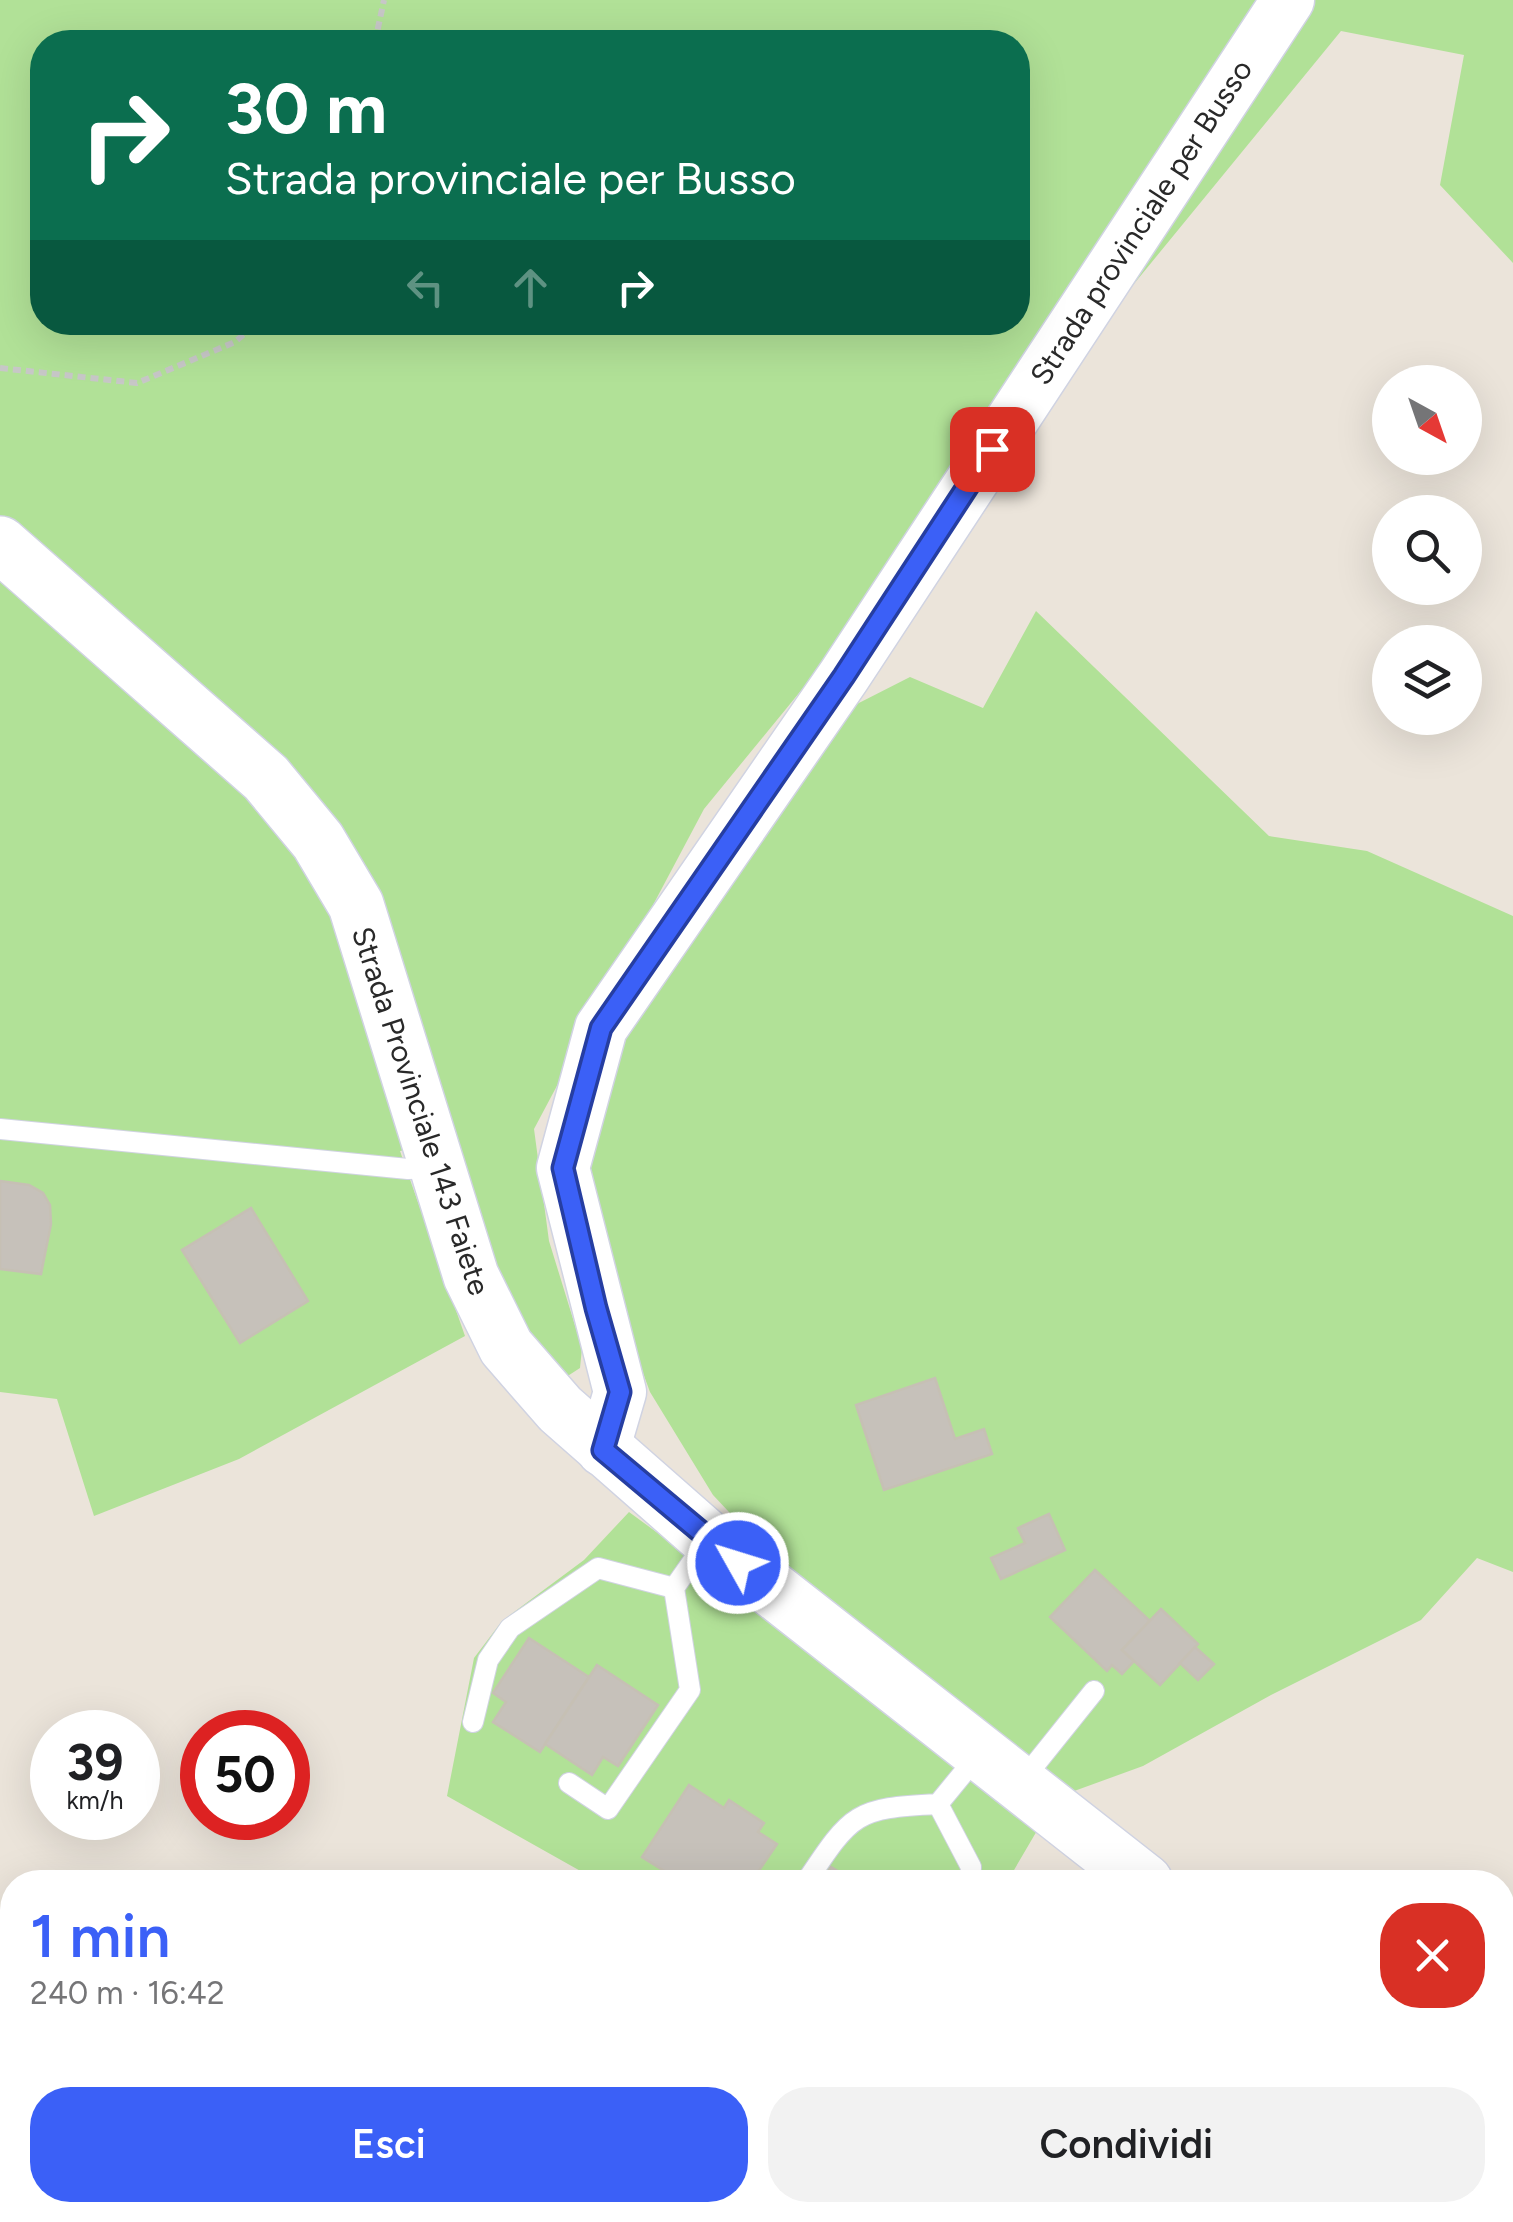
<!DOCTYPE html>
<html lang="it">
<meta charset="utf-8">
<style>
body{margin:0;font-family:Figtree,sans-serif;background:#f2f2f2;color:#202124;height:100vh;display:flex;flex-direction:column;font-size:38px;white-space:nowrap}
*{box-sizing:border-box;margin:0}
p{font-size:32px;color:#757577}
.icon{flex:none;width:55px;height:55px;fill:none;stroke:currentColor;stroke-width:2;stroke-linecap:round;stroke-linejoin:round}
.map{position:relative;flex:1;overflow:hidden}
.side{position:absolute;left:0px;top:1870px;width:1515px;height:352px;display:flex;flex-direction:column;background:#fff;border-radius:40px 40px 0 0;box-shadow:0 10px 40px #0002}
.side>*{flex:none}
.banner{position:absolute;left:30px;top:30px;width:1000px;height:305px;border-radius:40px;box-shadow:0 10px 40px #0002;background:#0b6e4f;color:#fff;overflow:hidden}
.needle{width:65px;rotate:140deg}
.buttons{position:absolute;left:1372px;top:365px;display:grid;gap:20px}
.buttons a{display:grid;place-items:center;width:110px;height:110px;border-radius:50%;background:#fff;box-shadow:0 10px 40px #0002;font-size:50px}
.speed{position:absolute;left:30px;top:1710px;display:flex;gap:20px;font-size:50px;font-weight:700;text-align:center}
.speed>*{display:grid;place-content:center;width:130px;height:130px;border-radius:50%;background:#fff;box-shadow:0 10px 40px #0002;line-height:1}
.speed small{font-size:25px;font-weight:400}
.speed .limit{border:15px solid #d22;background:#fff;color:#111}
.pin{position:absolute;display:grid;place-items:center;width:85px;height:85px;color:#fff;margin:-42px;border-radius:20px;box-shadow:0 5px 15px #0006}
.me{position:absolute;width:110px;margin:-55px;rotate:309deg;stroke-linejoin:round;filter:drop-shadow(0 0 8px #0008)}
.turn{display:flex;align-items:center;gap:35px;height:210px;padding:0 30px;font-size:45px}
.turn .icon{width:130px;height:130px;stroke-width:2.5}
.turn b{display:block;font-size:70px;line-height:85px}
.lanes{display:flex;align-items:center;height:95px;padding:0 30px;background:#0003;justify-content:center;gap:50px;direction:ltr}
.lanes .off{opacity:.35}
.round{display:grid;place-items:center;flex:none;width:105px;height:105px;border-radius:40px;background:#f2f2f2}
.headline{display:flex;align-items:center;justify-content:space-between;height:170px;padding:0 30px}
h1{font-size:60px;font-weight:600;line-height:75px;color:#3b60f7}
.button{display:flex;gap:20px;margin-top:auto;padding:20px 30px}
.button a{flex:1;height:115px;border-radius:40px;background:#3b60f7;color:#fff;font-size:40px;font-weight:600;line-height:115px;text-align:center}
.button a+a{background:#f2f2f2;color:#202124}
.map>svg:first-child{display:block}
.green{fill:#b1e197;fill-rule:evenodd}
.building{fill:#c6c1ba;stroke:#c6c0b4;stroke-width:2.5}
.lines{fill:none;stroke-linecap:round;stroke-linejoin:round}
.service-casing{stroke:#d0d3e2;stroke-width:22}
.tertiary-casing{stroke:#d0d3e2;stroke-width:55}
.secondary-casing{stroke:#d0d3e2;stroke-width:58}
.path{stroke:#c7c7c7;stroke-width:6;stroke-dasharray:8 5;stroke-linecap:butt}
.service{stroke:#fff;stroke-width:20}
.tertiary{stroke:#fff;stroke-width:52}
.secondary{stroke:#fff;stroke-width:55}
.route-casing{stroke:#263ea1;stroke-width:25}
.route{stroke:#3b60f7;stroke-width:18}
.labels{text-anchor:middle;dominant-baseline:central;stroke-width:8;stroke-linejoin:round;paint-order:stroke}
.street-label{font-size:30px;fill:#292929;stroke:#fff}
</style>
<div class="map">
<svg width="1513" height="2222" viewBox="0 0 1513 2222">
<rect width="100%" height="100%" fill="#ebe4da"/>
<g class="green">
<path d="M 0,0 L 1513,0 L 1513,263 L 1440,185 L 1464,55 L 1341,31 L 704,809 L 534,1129 L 549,1241 L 582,1348 L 580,1368 L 563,1379 L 490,1276 L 446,1144 L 400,1151 L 465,1336 L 239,1459 L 94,1516 L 57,1399 L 0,1392 ZM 42,42 L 1018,42 L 1018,322 L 42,322 Z"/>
<polygon points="1036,611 1269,836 1367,851 1513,916 1513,1572 1477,1558 1421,1620 1271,1695 1143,1766 1066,1794 791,1578 713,1495 650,1392 605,1270 586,1159 615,1033 853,706 910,677 983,708"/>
<polygon points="629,1512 726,1583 1038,1829 1007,1882 600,1882 447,1796 474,1658 502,1621 584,1560"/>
<polygon points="12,2194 12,2210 75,2210 84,2222 0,2222 0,2196"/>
</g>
<g class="building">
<polygon points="0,1181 29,1185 43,1193 50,1205 51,1224 41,1274 0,1269"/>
<polygon points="251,1208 308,1301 240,1343 182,1250"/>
<polygon points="935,1378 955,1439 984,1429 992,1454 884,1490 856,1405"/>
<polygon points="1049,1514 1065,1550 1001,1579 991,1558 1025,1543 1018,1528"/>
<polygon points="1095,1570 1150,1621 1122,1650 1134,1661 1122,1674 1112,1665 1107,1671 1050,1617"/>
<polygon points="1161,1609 1198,1644 1160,1685 1122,1650"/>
<polygon points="529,1638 589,1677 540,1752 493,1722 506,1702 493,1693"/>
<polygon points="1195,1647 1214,1664 1198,1680 1180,1663"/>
<polygon points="597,1665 658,1705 618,1766 603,1757 592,1775 545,1744"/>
<polygon points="689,1785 724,1808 729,1800 764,1823 758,1832 777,1844 751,1882 682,1882 642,1857"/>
<polygon points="831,1867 856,1882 822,1882"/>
</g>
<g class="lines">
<defs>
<g id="service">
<polyline points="0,1129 408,1169 435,1168"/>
<polyline points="473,1722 488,1660 510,1628 598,1568 674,1588"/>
<polyline points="1021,1782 1094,1691"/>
<polyline points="569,1783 608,1809 690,1690 674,1588 707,1541"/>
<polyline points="938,1804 971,1867 970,1882"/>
<path d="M 806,1882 C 852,1813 855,1808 938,1804 L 979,1754"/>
<polyline points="0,2184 12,2181"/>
<polyline points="157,2210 170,2222"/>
<polyline points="1491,2222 1497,2210"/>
</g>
<polyline id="tertiary" points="603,1450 620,1392 563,1168 601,1028 844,676 1288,0"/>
<g id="secondary">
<polyline points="0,544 266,778 318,841 356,905 471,1276 506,1347 560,1409 708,1539 1145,1882"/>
<polyline points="1502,2166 1513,2174"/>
</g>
</defs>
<use href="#service" class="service-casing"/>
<use href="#tertiary" class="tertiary-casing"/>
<use href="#secondary" class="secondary-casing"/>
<g class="path">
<polyline points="375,42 384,0"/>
<polyline points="0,368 137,383 235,342 258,322"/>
</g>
<use href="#service" class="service"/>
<use href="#tertiary" class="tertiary"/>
<use href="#secondary" class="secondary"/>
</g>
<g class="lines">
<defs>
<polyline id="route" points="738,1563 603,1450 620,1392 596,1308 563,1168 601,1028 844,676 992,449"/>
</defs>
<use href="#route" class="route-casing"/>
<use href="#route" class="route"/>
</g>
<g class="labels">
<g class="street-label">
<text transform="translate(1141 222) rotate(-57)">Strada provinciale per Busso</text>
<text transform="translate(421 1111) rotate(72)">Strada Provinciale 143 Faiete</text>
</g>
</g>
</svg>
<div class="buttons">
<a><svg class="needle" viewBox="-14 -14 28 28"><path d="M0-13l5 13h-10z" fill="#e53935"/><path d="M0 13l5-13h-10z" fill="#757577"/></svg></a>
<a><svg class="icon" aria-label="search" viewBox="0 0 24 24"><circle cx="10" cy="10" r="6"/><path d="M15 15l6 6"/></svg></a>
<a><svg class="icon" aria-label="layers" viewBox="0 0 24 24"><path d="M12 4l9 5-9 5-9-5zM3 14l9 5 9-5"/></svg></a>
</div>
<div class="speed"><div>39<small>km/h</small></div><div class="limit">50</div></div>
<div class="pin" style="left:992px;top:449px;background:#d93025"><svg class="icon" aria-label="arrive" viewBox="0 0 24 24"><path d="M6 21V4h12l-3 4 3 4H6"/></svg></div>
<svg class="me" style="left:738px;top:1563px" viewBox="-20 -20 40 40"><circle r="17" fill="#3b60f7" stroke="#fff" stroke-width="3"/><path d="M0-11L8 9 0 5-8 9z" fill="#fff"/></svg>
<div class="banner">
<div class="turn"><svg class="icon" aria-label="right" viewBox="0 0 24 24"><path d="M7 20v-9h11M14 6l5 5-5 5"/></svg><div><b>30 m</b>Strada provinciale per Busso</div></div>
<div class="lanes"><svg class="icon off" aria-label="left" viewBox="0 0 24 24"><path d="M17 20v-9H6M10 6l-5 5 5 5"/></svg><svg class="icon off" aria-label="ahead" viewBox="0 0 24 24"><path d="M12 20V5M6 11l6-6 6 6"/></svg><svg class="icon" aria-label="right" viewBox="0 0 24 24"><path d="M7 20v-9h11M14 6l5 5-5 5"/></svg></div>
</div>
<section class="side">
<div class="headline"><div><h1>1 min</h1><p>240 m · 16:42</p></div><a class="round" style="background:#d93025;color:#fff"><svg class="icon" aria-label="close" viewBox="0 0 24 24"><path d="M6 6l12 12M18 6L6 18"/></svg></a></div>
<div class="button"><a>Esci</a><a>Condividi</a></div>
</section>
</div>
